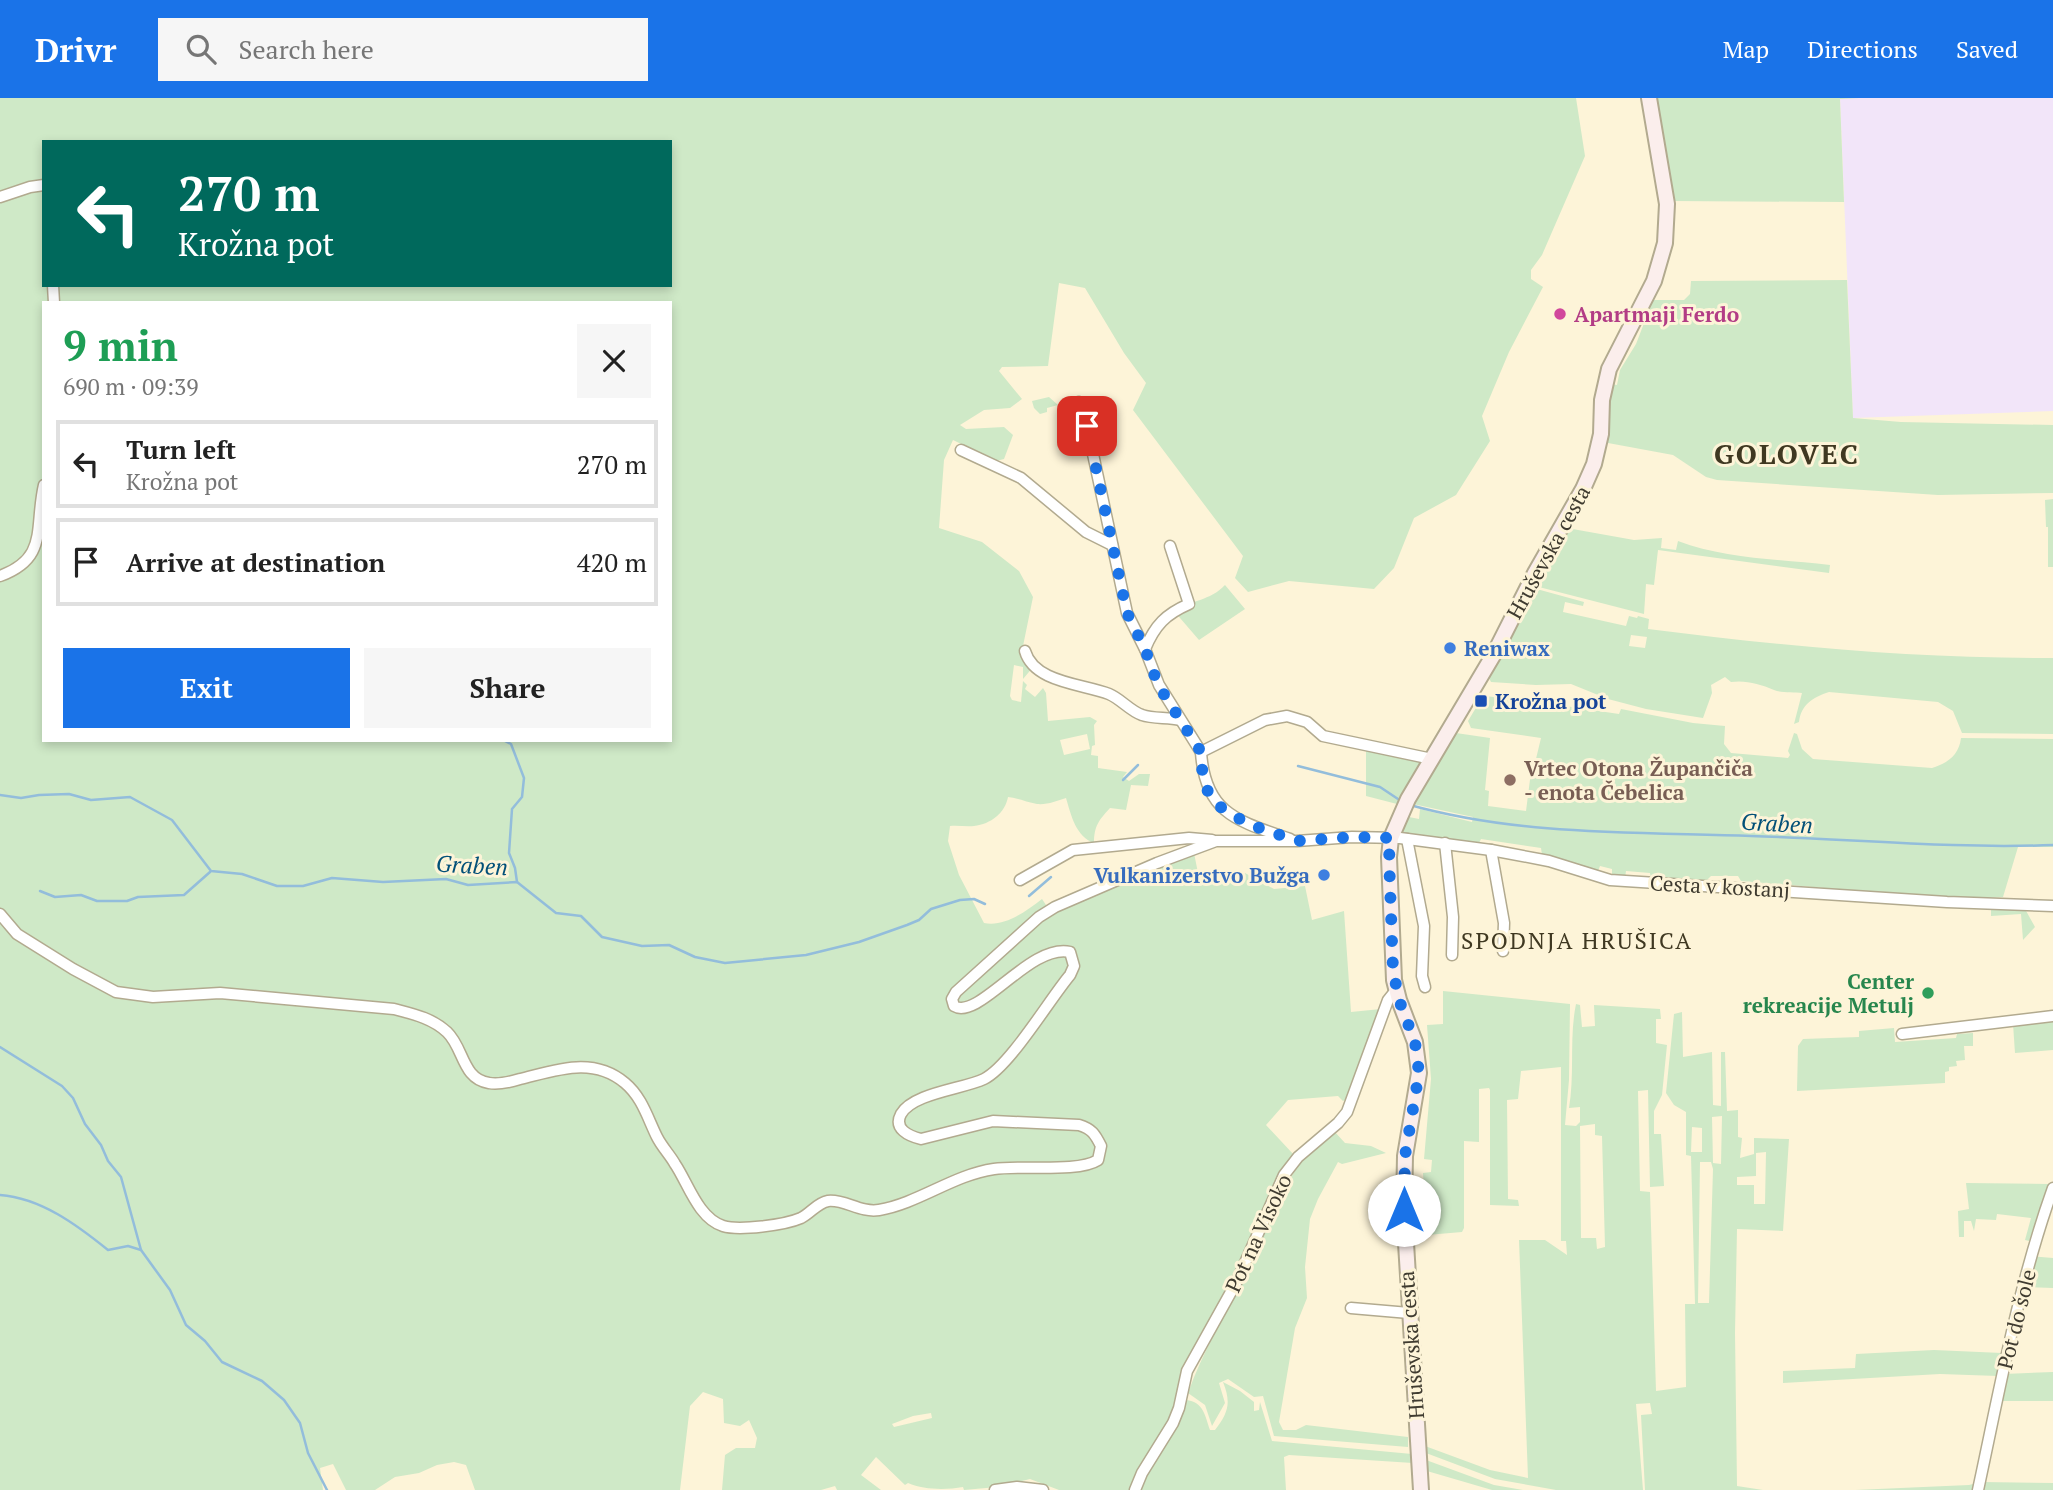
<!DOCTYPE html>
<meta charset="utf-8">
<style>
body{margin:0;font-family:"PT Serif",serif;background:#f6f6f6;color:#222;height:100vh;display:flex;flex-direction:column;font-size:26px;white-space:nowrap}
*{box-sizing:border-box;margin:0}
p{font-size:23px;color:#767676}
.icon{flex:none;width:38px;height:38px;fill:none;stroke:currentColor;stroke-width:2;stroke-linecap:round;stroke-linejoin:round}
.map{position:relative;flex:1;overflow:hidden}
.panel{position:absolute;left:42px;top:203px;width:630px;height:441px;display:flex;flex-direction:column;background:#fff;border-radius:0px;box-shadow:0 4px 10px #0003}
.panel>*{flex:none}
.hud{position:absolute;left:42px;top:42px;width:630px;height:147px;border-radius:0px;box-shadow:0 4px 10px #0003;background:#00695c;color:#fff;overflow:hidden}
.pin{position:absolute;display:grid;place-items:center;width:60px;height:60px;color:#fff;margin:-30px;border-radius:14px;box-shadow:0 4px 10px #0006}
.me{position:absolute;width:77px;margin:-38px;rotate:0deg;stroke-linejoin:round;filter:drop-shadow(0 0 5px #0008)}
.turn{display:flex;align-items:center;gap:24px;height:147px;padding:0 21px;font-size:32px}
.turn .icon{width:91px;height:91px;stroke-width:2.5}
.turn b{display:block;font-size:49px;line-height:60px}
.round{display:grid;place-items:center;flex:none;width:74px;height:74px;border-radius:0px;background:#f6f6f6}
.head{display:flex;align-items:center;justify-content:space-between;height:119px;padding:0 21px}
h1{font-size:42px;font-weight:700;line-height:52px;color:#1e9e55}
.primary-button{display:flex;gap:14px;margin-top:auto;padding:14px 21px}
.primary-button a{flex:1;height:80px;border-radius:0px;background:#1a73e8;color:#fff;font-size:28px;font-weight:700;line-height:80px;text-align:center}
.primary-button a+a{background:#f6f6f6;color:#222}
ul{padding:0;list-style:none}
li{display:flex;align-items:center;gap:21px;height:88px;margin:0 14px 10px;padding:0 7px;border:4px solid #e0e0e0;border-radius:0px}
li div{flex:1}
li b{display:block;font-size:26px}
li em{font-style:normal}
header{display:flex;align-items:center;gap:42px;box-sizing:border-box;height:98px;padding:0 35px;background:#1a73e8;color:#fff}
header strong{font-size:33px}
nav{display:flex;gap:38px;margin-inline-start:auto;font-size:24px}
.search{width:490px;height:63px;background:#f6f6f6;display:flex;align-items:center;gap:18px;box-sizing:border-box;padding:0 24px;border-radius:0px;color:#767676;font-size:26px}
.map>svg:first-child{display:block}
.commercial{fill:#f2e5f9}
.green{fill:#cfe9c7;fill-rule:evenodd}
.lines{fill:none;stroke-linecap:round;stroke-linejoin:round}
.stream{stroke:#93bddb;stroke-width:2.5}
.street-casing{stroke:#b2aa8f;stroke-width:13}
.secondary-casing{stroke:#b2aa8f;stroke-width:18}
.street{stroke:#fff;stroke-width:10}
.secondary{stroke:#fbeeec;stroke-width:14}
.route{stroke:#1a73e8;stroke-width:12;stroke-dasharray:0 21.6}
.hotel-dot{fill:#d1479c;stroke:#fdf4d8;stroke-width:2.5}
.shop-dot{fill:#3f7fe0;stroke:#fdf4d8;stroke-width:2.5}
.transit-dot{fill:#1a4fb4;stroke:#fdf4d8;stroke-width:2.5}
.education-dot{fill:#8d6e63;stroke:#fdf4d8;stroke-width:2.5}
.leisure-dot{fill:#2e9e5b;stroke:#fdf4d8;stroke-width:2.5}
.labels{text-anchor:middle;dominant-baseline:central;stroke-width:6;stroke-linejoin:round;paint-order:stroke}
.hotel-label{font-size:21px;font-weight:bold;fill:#b23c85;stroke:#fdf4d8;text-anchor:start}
.street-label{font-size:21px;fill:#3f3b30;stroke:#fdf4d8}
.shop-label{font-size:21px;font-weight:bold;fill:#366cbe;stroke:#fdf4d8;text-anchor:start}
.transit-label{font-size:21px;font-weight:bold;fill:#164399;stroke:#fdf4d8;text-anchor:start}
.education-label{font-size:21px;font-weight:bold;fill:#785e54;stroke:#fdf4d8;text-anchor:start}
.leisure-label{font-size:21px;font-weight:bold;fill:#27864d;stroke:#fdf4d8;text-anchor:end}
.water-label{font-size:23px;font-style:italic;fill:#035078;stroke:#fdf4d8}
.neighbourhood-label{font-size:23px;letter-spacing:2px;fill:#3f3821;stroke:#fdf4d8}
.district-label{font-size:28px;font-weight:bold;letter-spacing:2px;fill:#3f3821;stroke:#fdf4d8}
</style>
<header>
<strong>Drivr</strong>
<div class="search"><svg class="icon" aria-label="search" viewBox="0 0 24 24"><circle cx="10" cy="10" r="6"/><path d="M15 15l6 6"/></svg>Search here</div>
<nav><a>Map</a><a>Directions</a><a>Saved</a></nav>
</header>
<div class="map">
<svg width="2053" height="1392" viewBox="0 0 2053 1392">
<rect width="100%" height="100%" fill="#fdf4d8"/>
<polygon class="commercial" points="1840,0 2053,0 2053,313 1853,320"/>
<g class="green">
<path d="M 0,0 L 1576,0 L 1585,58 L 1542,157 L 1531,172 L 1531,181 L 1543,189 L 1509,254 L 1482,318 L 1490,343 L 1456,397 L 1414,420 L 1394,470 L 1374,491 L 1289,483 L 1248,494 L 1235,480 L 1243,458 L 1133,312 L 1146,285 L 1124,255 L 1085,190 L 1059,185 L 1048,268 L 1002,269 L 999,273 L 1022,301 L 1010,310 L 984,312 L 960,327 L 966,331 L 1004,329 L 1013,337 L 1004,361 L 996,363 L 953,342 L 944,362 L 939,430 L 982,444 L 1019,473 L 1033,499 L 1022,553 L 1034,568 L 1023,581 L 1023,569 L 1014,567 L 1010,598 L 1012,602 L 1021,604 L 1023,583 L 1027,587 L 1025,591 L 1035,599 L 1043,590 L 1046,595 L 1048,623 L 1090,619 L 1097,623 L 1094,627 L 1095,647 L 1092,648 L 1091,657 L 1098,658 L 1098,670 L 1127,674 L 1123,679 L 1129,683 L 1139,676 L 1150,676 L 1148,688 L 1131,687 L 1126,712 L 1110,710 C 1099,722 1094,728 1094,745 C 1076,739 1071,717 1066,700 C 1057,703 1047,707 1037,706 C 1027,704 1018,700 1008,699 C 1005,715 991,726 974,728 C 966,729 958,727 950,728 L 948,743 L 959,777 L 984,825 C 1005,829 1025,814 1042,801 L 1046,807 L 1035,816 L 1047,815 L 1162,766 L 1173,765 L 1175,761 L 1194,755 L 1200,785 L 1245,775 L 1274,791 L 1305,788 L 1312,822 L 1344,813 L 1351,914 L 1381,911 L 1350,999 L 1343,1003 L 1338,998 L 1288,1002 L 1266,1027 L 1294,1057 L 1279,1077 L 1262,1122 L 1165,1328 L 1140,1372 L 1132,1392 L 1059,1392 L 1030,1381 L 997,1389 L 964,1392 L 963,1389 C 946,1392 924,1392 908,1385 L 905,1387 L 876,1359 L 861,1377 L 881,1392 L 837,1392 L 835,1388 L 821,1392 L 722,1392 L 725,1357 L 736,1350 L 755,1350 L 757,1340 L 749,1322 L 740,1328 L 724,1325 L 723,1301 L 703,1294 L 690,1308 L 680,1392 L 475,1392 L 466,1367 L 454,1364 L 437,1367 L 419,1375 L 395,1379 L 375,1392 L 346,1392 L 333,1366 L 320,1370 L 323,1392 L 0,1392 ZM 44,44 L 670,44 L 670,187 L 44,187 ZM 44,205 L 670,205 L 670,642 L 44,642 ZM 1087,636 L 1090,651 L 1064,657 L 1060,642 ZM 931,1315 L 932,1320 L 894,1329 L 892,1326 L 913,1318 Z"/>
<polygon points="1655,0 1860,0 1840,1 1844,104 1672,103"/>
<path d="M 1847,182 L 1853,320 L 1901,324 L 2053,327 L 2053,395 L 1938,397 L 1717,382 L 1706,379 L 1673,357 L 1608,345 C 1602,328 1608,304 1611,286 L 1617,287 L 1620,272 L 1636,246 L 1653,202 L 1684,202 L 1690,196 L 1691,183 Z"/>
<polygon points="1049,299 1058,307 1047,310 1047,314 1040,316 1034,310 1032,303"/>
<polygon points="2053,401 2053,469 2048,469 2048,429 2046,429 2045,402"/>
<path d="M 1567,430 L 1634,442 L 1662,440 L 1661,450 L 1676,452 L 1678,443 C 1725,461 1779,461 1830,467 L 1829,475 L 1658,452 L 1654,487 L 1646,486 L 1644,516 L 1535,488 Z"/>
<path d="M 1225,487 L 1245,511 L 1199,542 L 1174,513 C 1191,502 1210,503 1225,487 Z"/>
<path d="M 1533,490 L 1584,504 L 1583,508 L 1565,504 L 1563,514 L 1626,528 L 1629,518 L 1637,520 L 1638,518 L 1649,521 L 1648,531 C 1782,548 1917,561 2053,560 L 2053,636 L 1962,635 L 1953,613 L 1938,604 L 1829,594 C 1813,599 1801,607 1799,624 L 1794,626 L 1802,595 C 1794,594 1782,595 1774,592 C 1760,586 1746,582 1731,584 L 1725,579 L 1711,587 L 1712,595 L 1703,620 L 1646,611 L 1608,601 L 1571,586 L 1536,587 L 1491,584 L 1489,580 L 1491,573 ZM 1631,537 L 1647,539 L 1645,550 L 1629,548 Z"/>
<path d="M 1483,598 L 1550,604 L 1552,606 L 1619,616 L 1621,611 L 1693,625 L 1725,628 L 1724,646 L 1731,655 L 1788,660 L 1790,657 L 1788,653 L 1794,635 L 1797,636 L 1802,651 L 1813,661 L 1932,670 C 1948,665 1959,657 1961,640 L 2053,641 L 2053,749 L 2018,749 L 2003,799 L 1988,800 L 1907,797 L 1741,783 L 1738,778 L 1711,778 L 1707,782 L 1651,781 L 1650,775 L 1626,773 L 1625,780 L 1612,777 L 1612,771 L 1600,768 L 1598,773 L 1542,757 L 1541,750 L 1481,741 L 1479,745 L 1412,738 L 1404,735 L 1401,727 L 1404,718 L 1419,721 L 1420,711 L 1472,724 L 1473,719 L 1413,706 L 1412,702 L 1441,661 L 1450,638 L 1456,635 L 1490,640 L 1485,692 L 1489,693 L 1488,708 L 1526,713 L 1532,666 L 1535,665 L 1541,640 L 1471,630 L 1468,623 Z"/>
<polygon points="1366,647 1422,663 1397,706 1366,698"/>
<polygon points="1991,810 2025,811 2035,829 2023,842 2021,816 1991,818"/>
<path d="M 1443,893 L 1570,906 L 1569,982 L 1565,1027 L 1576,1028 L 1580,1024 L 1580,1009 L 1569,1010 C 1575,975 1569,940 1576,906 L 1580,907 L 1582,929 L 1595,928 L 1594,907 L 1660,911 L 1661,921 L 1656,921 L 1656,945 L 1667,947 L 1662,997 L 1654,1013 L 1654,1036 L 1661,1036 L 1664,1088 L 1650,1089 L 1648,992 L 1638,993 L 1640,1093 L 1650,1094 L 1656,1293 L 1686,1289 L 1685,1206 L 1695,1206 L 1691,1058 L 1686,1057 L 1686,1014 L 1674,1007 L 1666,995 L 1674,916 L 1682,914 L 1683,959 L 1712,954 L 1713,1007 L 1721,1008 L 1721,954 L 1725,954 L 1727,1013 L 1738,1012 L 1738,1039 L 1742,1040 L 1740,1060 L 1754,1056 L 1754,1040 L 1789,1041 L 1783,1133 L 1737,1131 L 1735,1235 L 1737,1388 L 1763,1392 L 1645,1392 L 1641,1317 L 1652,1316 L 1650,1305 L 1636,1306 L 1643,1392 L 1556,1392 L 1495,1381 L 1426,1355 L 1425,1348 L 1490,1372 L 1528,1380 L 1519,1142 L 1545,1142 L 1567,1157 L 1566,1143 L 1561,1143 L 1561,969 L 1521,973 L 1518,1001 L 1507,1002 L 1508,1101 L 1518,1102 L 1519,1108 L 1490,1107 L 1490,992 L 1489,990 L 1479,991 L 1479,1044 L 1464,1043 L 1464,1130 L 1462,1134 L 1427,1137 L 1423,1075 L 1431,1074 L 1432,1062 L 1424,1061 L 1431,981 L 1427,927 L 1443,926 ZM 1722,1018 L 1721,1066 L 1713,1065 L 1712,1019 ZM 1595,1026 L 1595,1037 L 1602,1038 L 1605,1149 L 1597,1151 L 1596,1140 L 1581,1140 L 1580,1028 ZM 1692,1029 L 1702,1030 L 1702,1054 L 1691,1054 ZM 1766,1054 L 1765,1106 L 1754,1106 L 1754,1087 L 1737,1087 L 1737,1079 L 1756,1078 L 1756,1055 ZM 1700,1064 L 1711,1064 L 1713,1071 L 1709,1205 L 1698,1205 Z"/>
<polygon points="2053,922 2053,952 2015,955 2013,926"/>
<polygon points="1894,930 1895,944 1956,940 1957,936 1973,935 1973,948 1964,948 1965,962 1956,963 1957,968 1949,969 1949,973 1945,974 1945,985 1797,993 1798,948 1803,941 1859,939 1859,933"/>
<path d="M 1334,1033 L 1345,1045 L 1371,1048 L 1386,1055 L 1342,1066 L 1338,1064 L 1318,1101 L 1310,1121 L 1305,1169 L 1307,1200 L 1295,1230 L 1279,1324 L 1283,1332 L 1296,1332 L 1306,1327 L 1408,1339 L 1408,1349 L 1274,1338 L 1263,1298 L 1254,1299 L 1228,1281 L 1219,1285 L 1225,1305 L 1212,1328 L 1205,1307 L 1188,1295 C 1202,1255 1225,1218 1243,1179 C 1260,1143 1274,1101 1298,1069 L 1295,1064 Z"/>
<polygon points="1966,1085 2049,1086 2029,1143 2025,1142 2031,1120 1997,1116 1996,1122 1976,1121 1974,1133 1971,1123 1964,1123 1964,1139 1959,1139 1958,1113 1969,1111"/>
<polygon points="2029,1158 2053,1160 2053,1190 2021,1189"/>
<polygon points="1934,1252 2002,1255 1998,1278 1940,1276 1783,1285 1783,1273 1855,1270 1856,1256"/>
<polygon points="2053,1274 2053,1303 1999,1303 2004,1276"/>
<path d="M 1223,1284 L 1240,1293 L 1254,1304 L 1254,1313 L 1259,1312 L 1260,1304 L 1272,1343 L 1412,1356 L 1413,1365 L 1289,1357 L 1284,1359 L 1286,1392 L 1139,1392 L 1144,1376 L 1186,1302 C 1204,1304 1205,1318 1210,1332 L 1215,1332 C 1229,1314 1231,1304 1223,1284 Z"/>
<polygon points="1426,1362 1494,1387 1523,1392 1492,1392 1427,1373"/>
<polygon points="1982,1384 2053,1385 2053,1392 1983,1392"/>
<polygon points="1977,1385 1976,1392 1855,1392 1969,1387"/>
</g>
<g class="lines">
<g class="stream">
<polyline points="503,642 511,646 524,680 522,699 512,711 509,755 515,770 517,784"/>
<polyline points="1298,668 1380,689 1401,703"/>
<polyline points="1123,682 1138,667"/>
<polyline points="0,697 21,700 39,697 69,696 91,702 130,699 172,722 211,773 242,776 277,788 303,788 332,780 383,784 446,781 468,787 517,784 556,815 581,818 602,839 642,848 669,847 695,859 725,865 806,857 859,844 907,827 919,822 931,811 960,802 974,801 985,806"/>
<path d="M 1410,707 C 1521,738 1637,734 1751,738 C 1852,741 1953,751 2053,747"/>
<polyline points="40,793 55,799 81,797 97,803 127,803 138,799 184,797 210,774"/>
<polyline points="1029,798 1051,779"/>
<polyline points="0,949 62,988 73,1000 85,1026 101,1047 108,1063 121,1079 141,1152"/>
<path d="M 0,1097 C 41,1100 77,1127 108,1152 L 128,1148 L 141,1152 L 170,1192 L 186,1227 L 205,1243 L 222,1264 L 262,1283 L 284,1302 L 300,1325 L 308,1355 L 327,1392"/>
</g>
<defs>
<g id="street">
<polyline points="0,99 30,89 44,87"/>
<polyline points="53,187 54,205"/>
<polyline points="1079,304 1087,328 1127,515 1145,551 1159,587 1201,654"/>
<polyline points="961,352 1021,380 1086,434 1112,447"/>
<path d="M 0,478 C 49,460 34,430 44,387"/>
<path d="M 1145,551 C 1155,527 1166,516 1189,506 L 1170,448"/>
<path d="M 1025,553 C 1034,585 1084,586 1109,596 C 1121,601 1130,613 1142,617 C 1153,621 1168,619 1180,622"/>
<path d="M 1290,741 C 1238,723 1205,716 1201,654 L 1265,622 L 1287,618 L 1307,624 L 1323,638 L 1432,661"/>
<polyline points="1407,741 1424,828 1422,878 1425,889"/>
<polyline points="1445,745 1453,819 1452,857"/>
<polyline points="1491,752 1504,825 1503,853"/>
<polyline points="1020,782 1073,752 1189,740 1212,742"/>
<path d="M 0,816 L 17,836 L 73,871 L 116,894 L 153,899 L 220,895 L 394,911 C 413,916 432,920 447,934 C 464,950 462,981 489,985 C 499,987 510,984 520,981 C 557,972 593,958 625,985 C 642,999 648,1021 657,1039 C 662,1049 670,1057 675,1066 C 688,1085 698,1120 723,1128 C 739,1133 785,1127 801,1120 C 811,1115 817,1105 828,1103 C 845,1101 860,1115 879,1112 C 919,1105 953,1077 994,1071 C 1021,1067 1078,1075 1098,1062 L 1101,1048 C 1095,1036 1092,1031 1079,1027 L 993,1023 L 921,1041 C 909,1038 893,1031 901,1016 C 913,995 963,991 984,981 C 1010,968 1049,902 1070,877 L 1074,868 L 1070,854 C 1030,845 979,923 954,908 L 952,901 L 956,894 L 1039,819 L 1055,809 L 1157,765 L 1216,743 L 1297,743 L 1352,739 L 1400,740 L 1491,752 L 1549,763 L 1610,782 L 1947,804 L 2053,808"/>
<polyline points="1902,936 2053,918"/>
<polyline points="1351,1210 1409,1215"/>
<polyline points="995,1392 1017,1389 1043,1392"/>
<polyline points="1135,1392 1142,1375 1173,1325 1179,1310 1187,1273 1236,1185 1284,1077 1298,1059 1338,1025 1347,1014 1388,902 1396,892"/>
<path d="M 1978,1392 C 2000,1290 2018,1188 2053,1090"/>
</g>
<polyline id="secondary" points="1421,1392 1404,1112 1405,1058 1419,975 1415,944 1399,902 1394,882 1389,759 1391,740 1408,701 1494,556 1535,475 1583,391 1594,366 1601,336 1602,302 1609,271 1654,183 1665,145 1667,106 1649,0"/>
</defs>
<use href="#street" class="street-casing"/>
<use href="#secondary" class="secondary-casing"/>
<use href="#street" class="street"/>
<use href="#secondary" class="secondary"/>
</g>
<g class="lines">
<polyline class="route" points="1087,328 1127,515 1145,551 1158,587 1201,654 1202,671 1208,694 1219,708 1248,726 1297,743 1352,739 1391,740 1389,759 1393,872 1399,902 1415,944 1419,975 1405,1058 1404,1112"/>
</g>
<circle class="hotel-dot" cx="1560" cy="216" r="7"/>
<g class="shop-dot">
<circle cx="1450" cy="550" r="7"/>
<circle cx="1324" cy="777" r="7"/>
</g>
<rect class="transit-dot" x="1474" y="596" width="14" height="14" rx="3.5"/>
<circle class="education-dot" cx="1510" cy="682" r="7"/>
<circle class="leisure-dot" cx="1928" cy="895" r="7"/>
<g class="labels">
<g class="hotel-label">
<text x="1574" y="216">Apartmaji Ferdo</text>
</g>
<g class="street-label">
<text transform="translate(1548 454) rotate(-61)">Hruševska cesta</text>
<text transform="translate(1720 788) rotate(3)">Cesta v kostanj</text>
<text transform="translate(1258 1135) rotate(-65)">Pot na Visoko</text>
<text transform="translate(2016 1221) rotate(-76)">Pot do šole</text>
<text transform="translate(1411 1247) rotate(-94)">Hruševska cesta</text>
</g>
<g class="shop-label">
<text x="1464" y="550">Reniwax</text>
<text x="1310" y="777" text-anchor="end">Vulkanizerstvo Bužga</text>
</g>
<g class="transit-label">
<text x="1495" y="603">Krožna pot</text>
</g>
<g class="education-label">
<text x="1524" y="670">Vrtec Otona Župančiča<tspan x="1524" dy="24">- enota Čebelica</tspan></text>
</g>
<g class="leisure-label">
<text x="1914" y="883">Center<tspan x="1914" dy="24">rekreacije Metulj</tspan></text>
</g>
<g class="water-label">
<text transform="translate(1777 725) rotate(3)">Graben</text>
<text transform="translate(472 767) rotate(3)">Graben</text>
</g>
<g class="neighbourhood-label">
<text x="1577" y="842">SPODNJA HRUŠICA</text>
</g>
<g class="district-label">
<text x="1787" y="355">GOLOVEC</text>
</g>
</g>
</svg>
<div class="pin" style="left:1087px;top:328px;background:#d93025"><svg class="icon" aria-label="arrive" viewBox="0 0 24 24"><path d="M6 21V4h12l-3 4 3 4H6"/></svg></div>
<svg class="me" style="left:1404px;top:1112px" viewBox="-20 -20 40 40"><circle r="19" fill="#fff"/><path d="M0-13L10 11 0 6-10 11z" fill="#1a73e8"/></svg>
<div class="hud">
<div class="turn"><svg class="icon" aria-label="left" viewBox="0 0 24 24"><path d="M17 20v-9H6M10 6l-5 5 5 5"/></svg><div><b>270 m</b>Krožna pot</div></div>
</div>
<section class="panel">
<div class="head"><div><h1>9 min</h1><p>690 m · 09:39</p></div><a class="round"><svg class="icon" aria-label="close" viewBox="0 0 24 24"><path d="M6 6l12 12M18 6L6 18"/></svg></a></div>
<ul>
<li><svg class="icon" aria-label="left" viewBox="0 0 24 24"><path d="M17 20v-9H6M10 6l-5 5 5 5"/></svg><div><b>Turn left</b><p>Krožna pot</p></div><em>270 m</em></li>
<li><svg class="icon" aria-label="arrive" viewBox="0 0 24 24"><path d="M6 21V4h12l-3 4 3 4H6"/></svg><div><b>Arrive at destination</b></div><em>420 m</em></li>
</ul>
<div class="primary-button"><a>Exit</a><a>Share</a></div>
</section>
</div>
